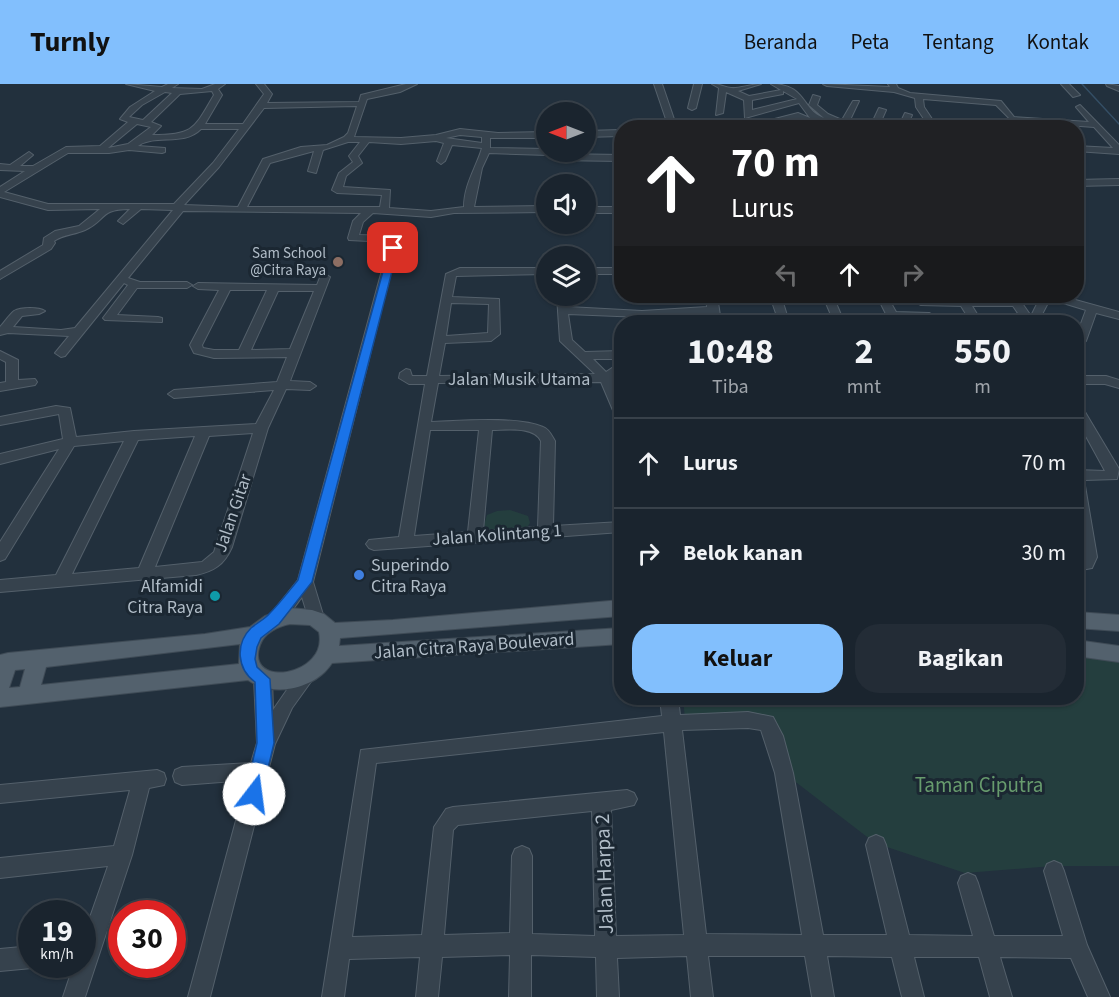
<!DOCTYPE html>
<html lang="id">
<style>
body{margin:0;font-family:"Source Sans 3",sans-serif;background:#232c36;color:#f1f3f6;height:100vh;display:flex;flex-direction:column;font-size:22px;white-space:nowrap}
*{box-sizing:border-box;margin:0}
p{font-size:20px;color:#9fa4aa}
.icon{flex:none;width:33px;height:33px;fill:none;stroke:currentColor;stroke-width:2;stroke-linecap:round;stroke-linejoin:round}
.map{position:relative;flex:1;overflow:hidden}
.panel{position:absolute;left:614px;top:231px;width:470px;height:390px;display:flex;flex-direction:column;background:#1a242e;border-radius:24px;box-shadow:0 2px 4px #0004,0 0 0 2px #38414a}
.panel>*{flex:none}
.top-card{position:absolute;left:614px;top:36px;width:470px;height:183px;border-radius:24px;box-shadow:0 2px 4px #0004,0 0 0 2px #38414a;background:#202124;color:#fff;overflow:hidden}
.needle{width:39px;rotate:270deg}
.controls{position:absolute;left:536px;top:18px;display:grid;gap:12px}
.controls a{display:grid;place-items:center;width:60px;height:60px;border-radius:50%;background:#1a242e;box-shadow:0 2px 4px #0004,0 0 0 2px #38414a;font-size:30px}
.speed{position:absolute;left:18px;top:816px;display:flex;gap:12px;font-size:30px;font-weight:700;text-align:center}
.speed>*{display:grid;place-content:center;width:78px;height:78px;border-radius:50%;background:#1a242e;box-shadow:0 2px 4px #0004,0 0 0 2px #38414a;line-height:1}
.speed small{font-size:15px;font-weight:400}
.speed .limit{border:9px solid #d22;background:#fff;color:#111}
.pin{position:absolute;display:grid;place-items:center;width:51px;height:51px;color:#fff;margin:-26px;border-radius:12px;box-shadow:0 3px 9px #0006}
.me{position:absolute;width:66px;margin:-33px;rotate:15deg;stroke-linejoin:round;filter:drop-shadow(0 0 4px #0008)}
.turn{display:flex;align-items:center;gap:21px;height:126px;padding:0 18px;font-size:27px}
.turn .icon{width:78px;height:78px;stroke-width:2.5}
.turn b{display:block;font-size:42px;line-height:51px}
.lanes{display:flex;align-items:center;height:57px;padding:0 18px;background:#0003;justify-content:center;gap:30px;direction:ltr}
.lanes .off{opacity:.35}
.eta{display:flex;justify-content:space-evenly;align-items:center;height:102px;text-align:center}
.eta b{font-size:36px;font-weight:700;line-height:42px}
.cta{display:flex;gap:12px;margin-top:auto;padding:12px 18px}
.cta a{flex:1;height:69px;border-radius:24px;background:#82bffd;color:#111;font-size:24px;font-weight:700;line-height:69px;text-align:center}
.cta a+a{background:#232c36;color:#f1f3f6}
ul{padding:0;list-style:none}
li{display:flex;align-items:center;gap:18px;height:90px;padding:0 18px;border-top:2px solid #38414a}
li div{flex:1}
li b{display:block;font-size:22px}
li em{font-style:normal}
header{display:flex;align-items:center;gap:36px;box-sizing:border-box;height:84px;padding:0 30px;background:#82bffd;color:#111}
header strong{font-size:28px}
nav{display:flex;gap:33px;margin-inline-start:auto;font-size:21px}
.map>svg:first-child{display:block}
.green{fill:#243e3e}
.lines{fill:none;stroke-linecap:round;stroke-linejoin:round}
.stream{stroke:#344e65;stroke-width:1.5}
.minor-casing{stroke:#54606b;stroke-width:2}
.major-casing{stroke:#3f4b56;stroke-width:2}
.minor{fill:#36424d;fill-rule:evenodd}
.major{fill:#53616d;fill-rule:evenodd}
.route{fill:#1a73e8;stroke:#114b97;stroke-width:1.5}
.education-dot{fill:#8d6e63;stroke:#1b2732;stroke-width:2}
.shop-dot{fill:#3f7fe0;stroke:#1b2732;stroke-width:2}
.culture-dot{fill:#0f9aa8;stroke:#1b2732;stroke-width:2}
.labels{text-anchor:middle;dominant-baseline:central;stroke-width:6;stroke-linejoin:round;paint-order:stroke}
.far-poi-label{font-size:15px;fill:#b1bdc8;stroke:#1b2732;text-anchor:end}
.street-label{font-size:18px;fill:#b1bdc8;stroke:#1b2732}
.poi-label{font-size:18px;fill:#b1bdc8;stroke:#1b2732;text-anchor:start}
.near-park-label{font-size:21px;fill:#679b6d;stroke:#1b2732}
.near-street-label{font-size:21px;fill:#b1bdc8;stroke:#1b2732}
</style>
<header>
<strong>Turnly</strong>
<nav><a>Beranda</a><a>Peta</a><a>Tentang</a><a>Kontak</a></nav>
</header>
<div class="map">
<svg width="1119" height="913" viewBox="0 0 1119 913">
<rect width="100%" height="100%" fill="#22303d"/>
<g class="green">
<polygon points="510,426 528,432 530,439 526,445 490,447 484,441 487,431 497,427"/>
<polygon points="1076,564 1119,571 1119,782 1052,782 965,789 875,759 784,689 759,636 685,635 683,614 1076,614"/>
</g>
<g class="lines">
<polyline class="stream" points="1082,0 1119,40"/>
<defs>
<g id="minor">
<path d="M 126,0 L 162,3 L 168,0 L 178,0 L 172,4 L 202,5 L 215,0 L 225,0 L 218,5 L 222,11 L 205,40 L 243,40 L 264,10 L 256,0 L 264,0 L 272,10 L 267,19 L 359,18 L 361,11 L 406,0 L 417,0 L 400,8 L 367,15 L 354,53 L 401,54 L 436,51 L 460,45 L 498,49 L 546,48 L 546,54 L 490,54 L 490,64 L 546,65 L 546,68 L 555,68 L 557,70 L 621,71 L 621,77 L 554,76 L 548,71 L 489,69 L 482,84 L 474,123 L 546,122 L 546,128 L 454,129 L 431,133 L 373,129 L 363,138 L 359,151 L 394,152 L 399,155 L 313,498 L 324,534 L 322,539 L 316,540 L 310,539 L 302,513 C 293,524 283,545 268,541 L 266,536 L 298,496 L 388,164 L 389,158 L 349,156 L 348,154 L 353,137 L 361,129 L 183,127 L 128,194 L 140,198 L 187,198 L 192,201 L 187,204 L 137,204 L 117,231 L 158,233 L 162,234 L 162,238 L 105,236 L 103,234 L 128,201 L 124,199 L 65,272 L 61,273 L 55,269 L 69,252 L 8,249 L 0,251 L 0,243 C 4,239 9,231 14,227 C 21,223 39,223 45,227 L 39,230 L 22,232 L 13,243 L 61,246 L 75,244 L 173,126 L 141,125 L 123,140 L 118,137 L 130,125 C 99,125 107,136 85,146 C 74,151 64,150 54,157 L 55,159 L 51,165 L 0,195 L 0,187 L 43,161 L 44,154 L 55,147 L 79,142 L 100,125 L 48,126 L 0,113 L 0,103 L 25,87 L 0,86 L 0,80 L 10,81 L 29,68 L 33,71 L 20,82 L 33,82 L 66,63 L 100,62 L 128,38 L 120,35 L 130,23 L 155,7 ZM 212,7 L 214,11 C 194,45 194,51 152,51 L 161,42 L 151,38 L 180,10 ZM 165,8 L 172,9 L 143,36 L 129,33 L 142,21 ZM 357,22 L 348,49 L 344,53 L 327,61 L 301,63 L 263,75 L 238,123 L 184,121 L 219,83 L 264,24 ZM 137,40 L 151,43 L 128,60 L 108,64 ZM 201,45 L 239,45 L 213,79 L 174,120 L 48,120 L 4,108 L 68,69 L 109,69 L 129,66 L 162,69 L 165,68 L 165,64 L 138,62 C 157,49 183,63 201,45 ZM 460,51 L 482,53 L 482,59 L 446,54 ZM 436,57 L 444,59 L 437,77 L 441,80 L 445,77 L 452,61 L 482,64 C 476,84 464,101 464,123 L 431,127 L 389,124 L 390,106 L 343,103 L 346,92 L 362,79 L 358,72 L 369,58 L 401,60 ZM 348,58 L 360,58 L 349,72 L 353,78 L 339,89 L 332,106 L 337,109 L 382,111 L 380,123 L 247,123 L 270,79 L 314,67 L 308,87 L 316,89 L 323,66 Z"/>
<polygon points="654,0 662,0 677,44 669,44"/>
<polygon points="694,0 702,0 696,24 692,26 688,24"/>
<path d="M 712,0 C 720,0 724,3 731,4 C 738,5 752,0 761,0 L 738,7 L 749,12 L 781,6 L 771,0 C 807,0 801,26 824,34 L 809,21 L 813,11 L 820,13 L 817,21 L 828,30 L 842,36 L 853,17 L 859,17 L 849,38 L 871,41 L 879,24 L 886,26 L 878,44 L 834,44 L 818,38 L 815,41 L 797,34 L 772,41 L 774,44 L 765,44 L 763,38 L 798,29 L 810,34 L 799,19 L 745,34 L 744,16 L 726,8 L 723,29 L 716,31 L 719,4 ZM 783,7 L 797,15 L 752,26 L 752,16 L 783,10 Z"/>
<polygon points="823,0 890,3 888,0 896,0 898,4 910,9 1001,17 1014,33 1089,38 1076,23 1080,21 1119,61 1119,70 1076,67 1076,62 1113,64 1094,43 1012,37 996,21 923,15 924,23 938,44 930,44 916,23 915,14 894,8 827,2"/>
<polygon points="1061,0 1069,0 1080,11 1073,13"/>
<polygon points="1106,0 1119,2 1119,7 1107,2"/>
<polygon points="905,29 912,31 906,44 898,44"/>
<polygon points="621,46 621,52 585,53 585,47"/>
<polygon points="1119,95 1119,101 1076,102 1076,96"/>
<rect x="585" y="123" width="36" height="6"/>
<path d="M 460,184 L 546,184 L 546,190 L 456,192 L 452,213 L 499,215 L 500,250 L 491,257 L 445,259 L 439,292 L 595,290 L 560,257 L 557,212 L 567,212 L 568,223 L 642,227 L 707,223 L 706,212 L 717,212 L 721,238 L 711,238 L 709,230 L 642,233 L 568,230 L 572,256 L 585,268 L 621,267 L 621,275 L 593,275 L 606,288 L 621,278 L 621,288 L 613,295 L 621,315 L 621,335 L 615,331 L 601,298 L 438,299 L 431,338 C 460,337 518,332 543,343 C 549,345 552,352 555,357 L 553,442 L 621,438 L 621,448 L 374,466 L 369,464 L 366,460 L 369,456 L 399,453 L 425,300 L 409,300 L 399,294 L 400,289 L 406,285 L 410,286 L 412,292 L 427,292 L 446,190 ZM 451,219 L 489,220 L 488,249 L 446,252 ZM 430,346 L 479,346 L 468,448 L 414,452 ZM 492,346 C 507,346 534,342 541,357 L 538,443 L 483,447 Z"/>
<rect x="585" y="184" width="36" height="6"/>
<path d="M 325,190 L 330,193 L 290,297 L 310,298 L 316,302 L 310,306 L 286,305 L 268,344 L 232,463 C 224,481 214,487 196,491 L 0,508 L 0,496 L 56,491 L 124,357 L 74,362 L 5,475 L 0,477 L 0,458 L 59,365 L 0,380 L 0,370 L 63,355 L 59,330 L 0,341 L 0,333 L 56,322 L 70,324 L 76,353 L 134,347 L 256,340 L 274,306 L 174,314 L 168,310 L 174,306 L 277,298 L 287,273 L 214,274 L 194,269 L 190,261 L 219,206 L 198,205 L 193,202 L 198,199 L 317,201 L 321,191 ZM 230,206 L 267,206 L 239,266 L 214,266 L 203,264 L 202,261 ZM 278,207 L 314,207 L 290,265 L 251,266 ZM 253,349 L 214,468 L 202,478 L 155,483 L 209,352 ZM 195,352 L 139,484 L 72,490 L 138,356 Z"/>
<polygon points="770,212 781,212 789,238 779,238"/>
<polygon points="823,212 833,212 844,238 834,238"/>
<polygon points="877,212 887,212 896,228 929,229 935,232 929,235 899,235 900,238 890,238"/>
<polygon points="956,212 966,212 968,215 1009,216 1007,212 1017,212 1031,232 1041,212 1061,212 1119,228 1119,235 1096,229 1086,257 1076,262 1076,253 1086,226 1050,215 1038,238 1024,238 1013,222 972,222 982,238 971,238 961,222 921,221 915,218 921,215 957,215"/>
<polygon points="0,267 18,276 18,296 35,295 37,298 35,301 0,307 0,299 6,298 6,278 0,275"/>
<polygon points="1076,292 1106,292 1119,296 1119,304 1105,300 1076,300"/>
<polygon points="1076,319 1082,323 1119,385 1117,395 1084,396 1097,473 1092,484 1076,487 1076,475 1081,473 1076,435 1076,386 1105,387 1076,334"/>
<polygon points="306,585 312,587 315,592 292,624 275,660 210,913 188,913 247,696 182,701 175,698 173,692 175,686 182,683 251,679 257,659 254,595 257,590 263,588 269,590 272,595 273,626 300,587"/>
<path d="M 660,614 L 678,614 L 680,631 L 748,628 L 773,633 L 783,652 L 793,689 L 823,851 L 887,851 L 866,761 L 869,754 L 876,751 L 883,754 L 886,761 L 909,851 L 973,852 L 958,799 L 961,792 L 968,789 L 975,792 L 978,799 L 994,852 L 1063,852 L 1044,787 L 1047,780 L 1054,777 L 1061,780 L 1064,787 L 1087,861 L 1110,913 L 1088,913 L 1071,874 L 1000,873 L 1012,913 L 990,913 L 979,873 L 914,873 L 924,913 L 902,913 L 892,873 L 827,872 L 834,913 L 812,913 L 805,872 L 708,872 L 713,913 L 691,913 L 687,872 L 617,874 L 619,913 L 597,913 L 596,873 L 531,871 L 531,913 L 509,913 L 510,871 L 442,873 L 438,913 L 416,913 L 420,873 L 349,875 L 344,913 L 322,913 L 361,666 L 662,632 ZM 748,644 L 761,646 L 775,689 L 802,851 L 706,850 L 682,646 ZM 664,648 L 684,851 L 616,852 L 611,726 L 634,721 L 637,715 L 634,709 L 627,706 L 453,723 L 446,725 L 434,743 L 422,851 L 352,853 L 376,679 ZM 592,727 L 595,852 L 532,850 L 532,772 L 529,765 L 522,762 L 515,765 L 512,772 L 510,849 L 444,851 L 453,746 L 458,741 Z"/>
<polygon points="157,686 164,689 166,695 164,701 149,704 132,771 85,913 63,913 74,880 82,880 82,856 108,782 0,794 0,774 114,762 130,706 0,719 0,701"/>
<polygon points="32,862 32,880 40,881 32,884 0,887 0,865"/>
</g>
<g id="major">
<path d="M 621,516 L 621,532 L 340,554 L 339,562 L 621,544 L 621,560 L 332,579 C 315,605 274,614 248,596 L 0,623 L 0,571 L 8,569 L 205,550 L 250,543 L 265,532 L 290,524 L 312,526 L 324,530 L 335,539 L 393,536 ZM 290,540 L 310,541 L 319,548 C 329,593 244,605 260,561 C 264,549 279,542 290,540 ZM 240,560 L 239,580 L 41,601 L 46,583 ZM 25,585 L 20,603 L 9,604 L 15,586 Z"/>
<polygon points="1076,528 1119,531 1119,547 1076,544"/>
<polygon points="1076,556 1119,562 1119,578 1076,572"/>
</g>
</defs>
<use href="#minor" class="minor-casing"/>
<use href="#major" class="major-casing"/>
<use href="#minor" class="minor"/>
<use href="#major" class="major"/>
</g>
<path class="route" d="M 390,162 L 398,164 L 312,498 L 279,540 L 261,554 L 257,563 L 255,575 L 257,583 L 270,595 L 274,659 L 262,710 L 260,716 L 254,718 L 248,716 L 245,710 L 257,659 L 255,598 C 237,585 235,560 251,544 C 257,539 265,535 270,529 C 280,519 289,507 298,496 Z"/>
<circle class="education-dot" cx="338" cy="178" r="6"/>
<circle class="shop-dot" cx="359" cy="491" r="6"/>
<circle class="culture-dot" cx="215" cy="512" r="6"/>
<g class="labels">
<g class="far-poi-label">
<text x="326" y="169">Sam School<tspan x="326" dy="17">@Citra Raya</tspan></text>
</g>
<g class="street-label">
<text x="519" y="295">Jalan Musik Utama</text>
<text transform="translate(233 429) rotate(-71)">Jalan Gitar</text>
<text transform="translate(497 451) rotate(-4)">Jalan Kolintang 1</text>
<text transform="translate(474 562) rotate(-4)">Jalan Citra Raya Boulevard</text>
</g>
<g class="poi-label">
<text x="371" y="481">Superindo<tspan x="371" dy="21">Citra Raya</tspan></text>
<text x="203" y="502" text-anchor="end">Alfamidi<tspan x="203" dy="21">Citra Raya</tspan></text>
</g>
<g class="near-park-label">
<text x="979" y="701">Taman Ciputra</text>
</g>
<g class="near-street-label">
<text transform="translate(604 790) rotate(-92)">Jalan Harpa 2</text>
</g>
</g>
</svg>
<div class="controls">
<a><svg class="needle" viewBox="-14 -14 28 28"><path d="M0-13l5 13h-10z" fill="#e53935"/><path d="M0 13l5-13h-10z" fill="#9fa4aa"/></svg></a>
<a><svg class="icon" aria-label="sound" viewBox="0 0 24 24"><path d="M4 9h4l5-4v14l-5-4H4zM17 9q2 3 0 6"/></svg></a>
<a><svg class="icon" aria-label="layers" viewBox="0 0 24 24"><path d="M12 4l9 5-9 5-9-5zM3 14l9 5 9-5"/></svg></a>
</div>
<div class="speed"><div>19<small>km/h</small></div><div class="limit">30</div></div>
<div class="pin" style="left:393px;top:164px;background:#d93025"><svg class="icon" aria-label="arrive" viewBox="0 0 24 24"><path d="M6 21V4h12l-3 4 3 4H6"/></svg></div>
<svg class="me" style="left:254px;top:710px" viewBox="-20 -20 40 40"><circle r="19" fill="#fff"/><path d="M0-13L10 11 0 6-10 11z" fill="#1a73e8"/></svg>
<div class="top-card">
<div class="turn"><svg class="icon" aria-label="ahead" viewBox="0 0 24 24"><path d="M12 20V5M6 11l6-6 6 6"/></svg><div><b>70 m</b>Lurus</div></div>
<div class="lanes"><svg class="icon off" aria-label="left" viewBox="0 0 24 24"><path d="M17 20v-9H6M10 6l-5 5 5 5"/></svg><svg class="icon" aria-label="ahead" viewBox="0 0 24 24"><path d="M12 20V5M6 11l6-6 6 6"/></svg><svg class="icon off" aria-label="right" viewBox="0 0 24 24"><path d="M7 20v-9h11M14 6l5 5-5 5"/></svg></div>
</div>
<section class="panel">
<div class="eta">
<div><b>10:48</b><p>Tiba</p></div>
<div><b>2</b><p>mnt</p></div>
<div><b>550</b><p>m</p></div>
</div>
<ul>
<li><svg class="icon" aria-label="ahead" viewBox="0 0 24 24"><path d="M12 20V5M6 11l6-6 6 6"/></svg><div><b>Lurus</b></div><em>70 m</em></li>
<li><svg class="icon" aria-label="right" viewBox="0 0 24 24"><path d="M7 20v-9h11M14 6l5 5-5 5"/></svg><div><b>Belok kanan</b></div><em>30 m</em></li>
</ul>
<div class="cta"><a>Keluar</a><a>Bagikan</a></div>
</section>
</div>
